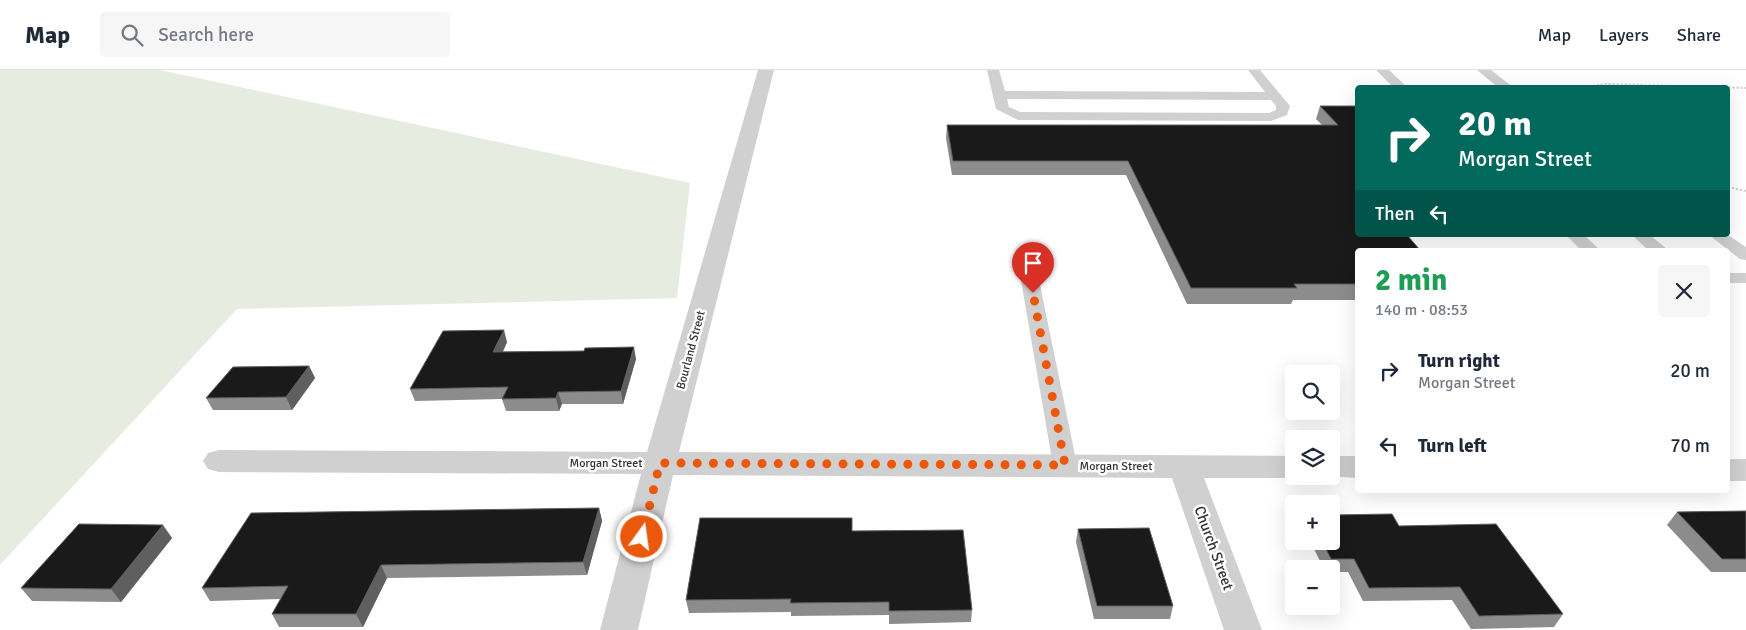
<!DOCTYPE html>
<meta charset="utf-8">
<style>
body{margin:0;font-family:Signika,sans-serif;background:#f6f6f7;color:#1f2937;height:100vh;display:flex;flex-direction:column;font-size:19px;white-space:nowrap}
*{box-sizing:border-box;margin:0}
p{font-size:16px;color:#747a83}
.icon{flex:none;width:28px;height:28px;fill:none;stroke:currentColor;stroke-width:2;stroke-linecap:round;stroke-linejoin:round}
.map{position:relative;flex:1;overflow:hidden}
.drawer{position:absolute;left:1355px;top:178px;width:375px;height:245px;display:flex;flex-direction:column;background:#fff;border-radius:5px;box-shadow:0 5px 20px #0002}
.drawer>*{flex:none}
.guide{position:absolute;left:1355px;top:15px;width:375px;height:152px;border-radius:5px;box-shadow:0 5px 20px #0002;background:#00695c;color:#fff;overflow:hidden}
.buttons{position:absolute;left:1285px;top:295px;display:grid;gap:10px}
.buttons a{display:grid;place-items:center;width:55px;height:55px;border-radius:5px;background:#fff;box-shadow:0 5px 20px #0002;font-size:25px}
.pin{position:absolute;display:grid;place-items:center;width:42px;height:42px;color:#fff;margin:-51px -21px;border-radius:50% 50% 50% 0;rotate:-45deg;box-shadow:0 0 5px #0007}
.pin .icon{rotate:45deg}
.me{position:absolute;width:55px;margin:-28px;rotate:14deg;stroke-linejoin:round;filter:drop-shadow(0 0 4px #0008)}
.turn{display:flex;align-items:center;gap:18px;height:105px;padding:0 20px;font-size:22px}
.turn .icon{width:65px;height:65px;stroke-width:2.5}
.turn b{display:block;font-size:35px;line-height:42px}
.then{display:flex;align-items:center;height:48px;padding:0 20px;background:#0003;gap:10px;font-size:19px}
.round{display:grid;place-items:center;flex:none;width:52px;height:52px;border-radius:5px;background:#f6f6f7}
.headline{display:flex;align-items:center;justify-content:space-between;height:85px;padding:0 20px}
h1{font-size:30px;font-weight:700;line-height:38px;color:#1e9e55}
ul{padding:0;list-style:none}
li{display:flex;align-items:center;gap:15px;height:75px;padding:0 20px}
li div{flex:1}
li b{display:block;font-size:19px}
li em{font-style:normal}
header{display:flex;align-items:center;gap:30px;box-sizing:border-box;height:70px;padding:0 25px;background:#fff;border-bottom:1px solid #e0e1e3}
header strong{font-size:24px}
nav{display:flex;gap:28px;margin-inline-start:auto;font-size:18px}
.search{width:350px;height:45px;background:#f6f6f7;display:flex;align-items:center;gap:12px;box-sizing:border-box;padding:0 18px;border-radius:5px;color:#747a83;font-size:19px}
.map>svg:first-child{display:block}
.green{fill:#e6ecdf}
.lines{fill:none;stroke-linecap:round;stroke-linejoin:round}
.path{stroke:#cdcdcd;stroke-width:2;stroke-dasharray:2 2;stroke-linecap:butt}
.service{fill:#d0d0d0;fill-rule:evenodd}
.minor{fill:#d0d0d0;fill-rule:evenodd}
.wall{fill:#8c8c8c}
.shaded-wall{fill:#5f5f5f}
.building{fill:#1a1a1a;stroke:#5f5f5f}
.route{stroke:#ea580c;stroke-width:9;stroke-dasharray:0 16.2}
.labels{text-anchor:middle;dominant-baseline:central;stroke-width:5;stroke-linejoin:round;paint-order:stroke}
.street-label{font-size:12px;fill:#333;stroke:#fff}
.near-street-label{font-size:15px;fill:#333;stroke:#fff}
</style>
<header>
<strong>Map</strong>
<div class="search"><svg class="icon" aria-label="search" viewBox="0 0 24 24"><circle cx="10" cy="10" r="6"/><path d="M15 15l6 6"/></svg>Search here</div>
<nav><a>Map</a><a>Layers</a><a>Share</a></nav>
</header>
<div class="map">
<svg width="1746" height="560" viewBox="0 0 1746 560">
<rect width="100%" height="100%" fill="#fff"/>
<polygon class="green" points="0,0 160,0 690,113 677,228 237,239 0,495"/>
<g class="lines">
<g class="path">
<polyline points="1581,18 1605,14 1746,18"/>
<polyline points="1728,117 1746,121"/>
</g>
<g class="service">
<path d="M 987,0 L 999,0 L 1005,21 L 1265,22 L 1248,0 L 1260,0 L 1290,36 L 1287,45 L 1271,51 L 1018,50 L 996,39 ZM 1007,29 L 1271,30 L 1276,36 L 1276,40 L 1269,43 L 1020,42 L 1009,37 Z"/>
<polygon points="1376,0 1389,0 1408,18 1394,18"/>
<polygon points="1477,0 1491,0 1514,18 1499,18"/>
<polygon points="1566,165 1584,165 1600,180 1581,180"/>
<polygon points="1632,165 1650,165 1668,180 1648,180"/>
<polygon points="1709,165 1728,165 1746,177 1746,190 1740,189"/>
<polygon points="1029,200 1035,201 1038,205 1077,395 1073,401 1065,403 1057,401 1053,395 1020,205 1023,201"/>
<rect x="1728" y="203" width="18" height="10"/>
</g>
<g class="minor">
<polygon points="758,0 774,0 679,382 1294,386 1294,406 1301,406 1294,408 1204,408 1262,560 1224,560 1172,408 673,405 638,560 600,560 641,404 219,402 208,399 203,391 208,383 219,380 647,382"/>
<polygon points="1331,386 1358,386 1358,408 1324,406 1331,406"/>
<rect x="1728" y="389" width="18" height="22"/>
</g>
</g>
<g class="wall">
<polygon points="1320,36 1358,36 1358,230 1293,230 1291,234 1187,234 1126,105 952,105 946,68 947,55 1322,55 1316,49"/>
<polygon points="507,272 503,282 636,289 623,334 562,334 559,341 506,341 502,329 415,331 410,319"/>
<polygon points="309,296 315,308 292,340 213,340 206,328"/>
<polygon points="599,438 602,451 587,505 387,508 363,557 279,557 272,544 280,529 210,531 202,518"/>
<polygon points="1746,441 1746,502 1711,502 1667,455 1677,442"/>
<polygon points="1399,456 1563,544 1554,557 1471,559 1452,530 1363,531 1348,502 1331,502 1331,499 1324,499 1310,471 1331,471"/>
<polygon points="1078,459 1173,536 1170,549 1094,549 1076,472"/>
<polygon points="853,461 972,540 971,552 889,554 889,545 791,546 791,542 689,543 686,530"/>
<polygon points="172,468 121,532 32,531 21,518"/>
</g>
<g class="shaded-wall">
<polygon points="504,260 507,272 497,294 493,282"/>
<polygon points="634,277 636,289 623,334 621,321"/>
<polygon points="309,296 315,308 292,340 286,327"/>
<polygon points="558,322 562,334 559,341 556,328"/>
<polygon points="599,438 602,451 587,505 583,492"/>
<polygon points="163,455 172,468 121,532 111,519"/>
<polygon points="381,495 387,508 363,557 356,544"/>
</g>
<g class="building">
<polygon points="1320,36 1358,36 1358,165 1407,165 1420,180 1358,180 1358,214 1294,214 1297,218 1191,218 1128,91 953,91 947,55 1338,55"/>
<polygon points="504,260 493,282 584,281 585,278 634,277 621,321 558,322 556,328 502,329 508,317 410,319 443,261"/>
<polygon points="309,296 286,327 206,328 233,297"/>
<polygon points="599,438 583,492 381,495 356,544 272,544 288,516 202,518 251,443"/>
<polygon points="1746,441 1746,489 1722,489 1677,442"/>
<polygon points="1392,444 1399,456 1496,454 1563,544 1479,546 1460,517 1369,518 1354,489 1331,489 1322,471 1331,471 1331,445"/>
<polygon points="700,448 852,448 852,461 963,460 972,540 889,541 889,532 790,533 791,529 686,530"/>
<polygon points="79,454 163,455 111,519 21,518"/>
<polygon points="1149,458 1173,536 1097,536 1078,459"/>
</g>
<g class="lines">
<polyline class="route" points="642,467 660,393 1065,395 1033,223"/>
</g>
<g class="labels">
<g class="street-label">
<text transform="translate(691 280) rotate(-75)">Bourland Street</text>
<text x="606" y="393">Morgan Street</text>
<text x="1116" y="396">Morgan Street</text>
</g>
<g class="near-street-label">
<text transform="translate(1214 478) rotate(70)">Church Street</text>
</g>
</g>
</svg>
<div class="buttons">
<a><svg class="icon" aria-label="search" viewBox="0 0 24 24"><circle cx="10" cy="10" r="6"/><path d="M15 15l6 6"/></svg></a>
<a><svg class="icon" aria-label="layers" viewBox="0 0 24 24"><path d="M12 4l9 5-9 5-9-5zM3 14l9 5 9-5"/></svg></a>
<a>+</a>
<a>−</a>
</div>
<div class="pin" style="left:1033px;top:223px;background:#d93025"><svg class="icon" aria-label="arrive" viewBox="0 0 24 24"><path d="M6 21V4h12l-3 4 3 4H6"/></svg></div>
<svg class="me" style="left:642px;top:467px" viewBox="-20 -20 40 40"><circle r="17" fill="#ea580c" stroke="#fff" stroke-width="3"/><path d="M0-11L8 9 0 5-8 9z" fill="#fff"/></svg>
<div class="guide">
<div class="turn"><svg class="icon" aria-label="right" viewBox="0 0 24 24"><path d="M7 20v-9h11M14 6l5 5-5 5"/></svg><div><b>20 m</b>Morgan Street</div></div>
<div class="then">Then<svg class="icon" aria-label="left" viewBox="0 0 24 24"><path d="M17 20v-9H6M10 6l-5 5 5 5"/></svg></div>
</div>
<section class="drawer">
<div class="headline"><div><h1>2 min</h1><p>140 m · 08:53</p></div><a class="round"><svg class="icon" aria-label="close" viewBox="0 0 24 24"><path d="M6 6l12 12M18 6L6 18"/></svg></a></div>
<ul>
<li><svg class="icon" aria-label="right" viewBox="0 0 24 24"><path d="M7 20v-9h11M14 6l5 5-5 5"/></svg><div><b>Turn right</b><p>Morgan Street</p></div><em>20 m</em></li>
<li><svg class="icon" aria-label="left" viewBox="0 0 24 24"><path d="M17 20v-9H6M10 6l-5 5 5 5"/></svg><div><b>Turn left</b></div><em>70 m</em></li>
</ul>
</section>
</div>
